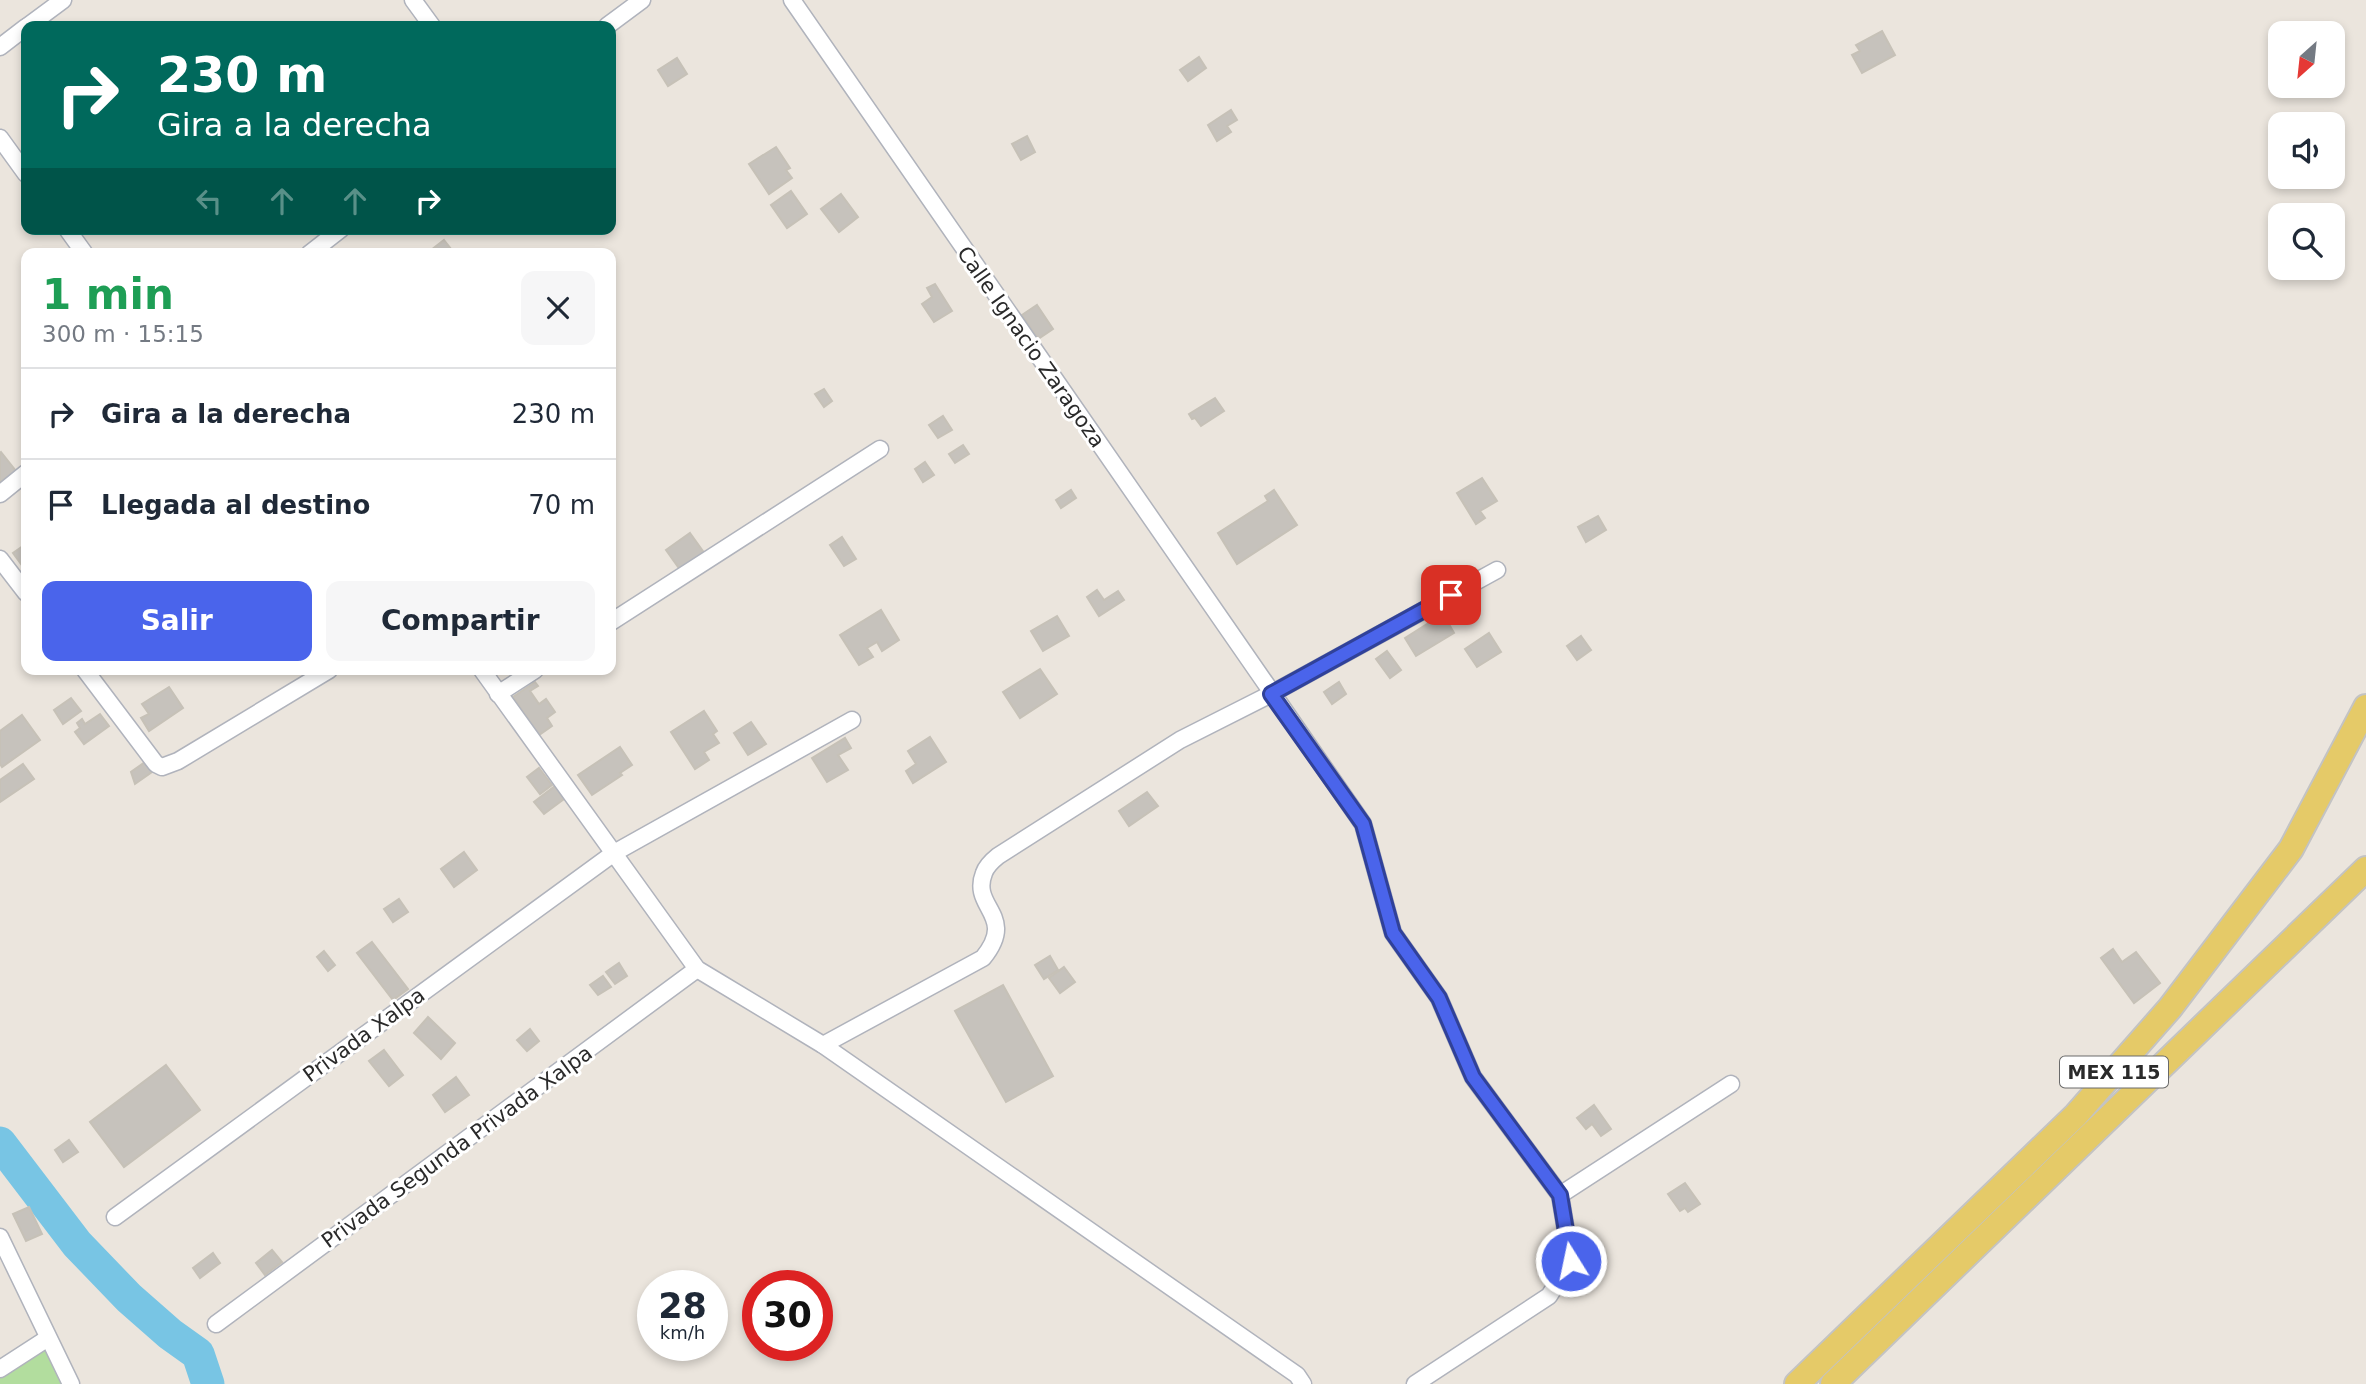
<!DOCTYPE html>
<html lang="es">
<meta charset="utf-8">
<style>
body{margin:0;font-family:"DejaVu Sans",sans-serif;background:#f6f6f7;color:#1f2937;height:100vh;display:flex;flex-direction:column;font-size:26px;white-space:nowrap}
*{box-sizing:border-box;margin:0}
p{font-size:23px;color:#747a83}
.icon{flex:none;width:38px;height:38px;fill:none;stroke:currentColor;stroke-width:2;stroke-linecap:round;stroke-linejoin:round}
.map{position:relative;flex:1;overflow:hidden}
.drawer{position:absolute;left:21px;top:248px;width:595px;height:427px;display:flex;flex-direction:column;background:#fff;border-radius:14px;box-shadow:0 4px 10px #0003}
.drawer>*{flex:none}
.top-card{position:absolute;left:21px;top:21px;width:595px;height:214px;border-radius:14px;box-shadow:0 4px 10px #0003;background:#00695c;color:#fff;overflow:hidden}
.needle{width:46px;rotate:207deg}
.controls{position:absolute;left:2268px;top:21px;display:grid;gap:14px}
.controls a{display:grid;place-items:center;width:77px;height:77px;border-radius:14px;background:#fff;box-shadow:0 4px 10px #0003;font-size:35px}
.speed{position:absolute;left:637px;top:1270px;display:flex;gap:14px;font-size:35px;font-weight:700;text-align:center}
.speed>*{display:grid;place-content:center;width:91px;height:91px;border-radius:50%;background:#fff;box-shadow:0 4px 10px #0003;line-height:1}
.speed small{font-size:18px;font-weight:400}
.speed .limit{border:10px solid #d22;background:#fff;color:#111}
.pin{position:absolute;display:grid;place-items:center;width:60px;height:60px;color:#fff;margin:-30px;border-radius:14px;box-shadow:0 4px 10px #0006}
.me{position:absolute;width:77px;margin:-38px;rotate:350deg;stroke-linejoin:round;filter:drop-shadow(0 0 5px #0008)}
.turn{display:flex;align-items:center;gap:24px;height:147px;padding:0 21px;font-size:32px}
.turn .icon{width:91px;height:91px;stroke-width:2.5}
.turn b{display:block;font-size:49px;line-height:60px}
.lanes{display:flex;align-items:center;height:66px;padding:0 21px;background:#0003;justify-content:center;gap:35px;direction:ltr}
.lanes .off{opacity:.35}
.round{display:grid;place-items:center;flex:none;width:74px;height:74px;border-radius:14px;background:#f6f6f7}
.overview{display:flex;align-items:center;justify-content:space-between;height:119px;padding:0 21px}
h1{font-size:42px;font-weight:800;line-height:52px;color:#1e9e55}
.button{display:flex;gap:14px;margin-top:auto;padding:14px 21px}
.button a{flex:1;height:80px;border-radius:14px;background:#4a64eb;color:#fff;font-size:28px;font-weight:800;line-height:80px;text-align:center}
.button a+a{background:#f6f6f7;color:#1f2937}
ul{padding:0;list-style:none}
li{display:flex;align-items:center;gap:21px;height:91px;padding:0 21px;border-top:2px solid #e0e1e3}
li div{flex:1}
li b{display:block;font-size:26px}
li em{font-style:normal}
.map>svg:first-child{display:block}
.green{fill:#b2dd9e}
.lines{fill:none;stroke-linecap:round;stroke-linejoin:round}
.river{stroke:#78c5e4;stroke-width:33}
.building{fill:#c6c2bc;stroke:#c6c1b7;stroke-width:2}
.minor-casing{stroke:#b0b3bc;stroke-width:19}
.primary-casing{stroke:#c3c3c3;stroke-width:28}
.minor{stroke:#fff;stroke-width:16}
.primary{stroke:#e5ca68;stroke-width:24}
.route-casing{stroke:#304199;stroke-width:18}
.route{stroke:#4a64eb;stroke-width:12}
.labels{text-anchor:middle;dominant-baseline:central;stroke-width:6;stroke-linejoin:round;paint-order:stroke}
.shield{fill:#fff;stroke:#6a6a6a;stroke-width:2}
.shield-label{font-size:19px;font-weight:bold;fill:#2a2a2a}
.street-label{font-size:21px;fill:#2a2a2a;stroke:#fff}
</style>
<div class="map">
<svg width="2366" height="1384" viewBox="0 0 2366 1384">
<rect width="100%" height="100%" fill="#ebe5dd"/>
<polygon class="green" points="44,1347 61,1384 0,1384 0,1378"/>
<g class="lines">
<polyline class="river" points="0,1143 77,1244 129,1298 170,1334 198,1354 208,1384"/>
</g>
<g class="building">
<polygon points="1882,31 1895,55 1862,73 1852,55 1860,51 1856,45"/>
<polygon points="1199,57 1206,68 1188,81 1180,70"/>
<polygon points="677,58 687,74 668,86 658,70"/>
<polygon points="1231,110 1237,120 1227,126 1231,132 1217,141 1208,125"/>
<polygon points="1027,136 1035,152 1021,160 1012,144"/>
<polygon points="776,147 790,168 786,170 792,178 769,194 749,164"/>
<polygon points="791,191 807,214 787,228 771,205"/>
<polygon points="841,194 858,217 839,232 821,209"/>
<polygon points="444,240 455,254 426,254"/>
<polygon points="935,284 952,311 934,322 922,304 932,297 927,288"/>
<polygon points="1037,305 1053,329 1038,339 1022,315"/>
<polygon points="824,389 832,401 824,407 815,394"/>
<polygon points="1215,398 1224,411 1201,426 1195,418 1192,419 1189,414"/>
<polygon points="943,416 952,430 938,438 929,425"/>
<polygon points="963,445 969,454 955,463 949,454"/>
<polygon points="1,452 16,471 0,482 0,453"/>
<polygon points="925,462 934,475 923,482 915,469"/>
<polygon points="1482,478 1497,501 1480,511 1485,518 1476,524 1457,493"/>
<polygon points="1071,490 1076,498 1061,508 1056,500"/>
<polygon points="1274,490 1297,525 1237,564 1218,533 1268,501 1265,496"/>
<polygon points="1598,516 1606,530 1586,542 1578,527"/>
<polygon points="690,533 705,554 681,571 666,550"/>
<polygon points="842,537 856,559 844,566 830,545"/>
<polygon points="26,544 26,571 13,553"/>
<polygon points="1097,590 1104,600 1118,591 1124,600 1099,616 1087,597"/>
<polygon points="881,610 899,640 882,651 877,642 867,648 873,657 859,665 840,635"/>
<polygon points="1443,614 1454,633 1416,656 1405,638"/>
<polygon points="1057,616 1069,636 1043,651 1031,631"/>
<polygon points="1489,633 1501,652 1477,667 1465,649"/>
<polygon points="1581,636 1591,650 1577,660 1567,646"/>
<polygon points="1387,651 1401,670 1390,678 1376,659"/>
<polygon points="1040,669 1057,694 1020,718 1003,692"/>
<polygon points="535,682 538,686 530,691 539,704 546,699 555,712 547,718 552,726 539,735 513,697"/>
<polygon points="1339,682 1346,694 1332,704 1324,692"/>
<polygon points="169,687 183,708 149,731 141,718 149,714 142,704"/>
<polygon points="71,698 81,711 63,724 54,710"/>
<polygon points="704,711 717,731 713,734 719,743 704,752 709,760 695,769 671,732"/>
<polygon points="100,714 109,726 84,744 75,732 80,728 77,723 82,719 85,724"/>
<polygon points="22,715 40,740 2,767 0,764 0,731"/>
<polygon points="751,722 766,744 748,755 734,733"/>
<polygon points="930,737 946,762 913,783 906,771 916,764 908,751"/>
<polygon points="845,738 851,748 838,755 848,770 827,782 812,758"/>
<polygon points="620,747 632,765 620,773 622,775 592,795 578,775"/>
<polygon points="145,762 152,772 135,784 131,772"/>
<polygon points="23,764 34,779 0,802 0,780"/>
<polygon points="539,768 552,785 540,794 527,777"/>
<polygon points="555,786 564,799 544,814 534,802"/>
<polygon points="1147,792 1158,806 1129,826 1119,811"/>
<polygon points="464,852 477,870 454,887 441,869"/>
<polygon points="399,899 408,912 393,922 384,909"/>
<polygon points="372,942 408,989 393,1000 357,953"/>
<polygon points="2113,949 2122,962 2136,952 2160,983 2134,1003 2101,958"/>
<polygon points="324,951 335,965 328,971 317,957"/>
<polygon points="1050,956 1058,970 1044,979 1035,965"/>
<polygon points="619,963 627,976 615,984 606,972"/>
<polygon points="1064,967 1075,982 1060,993 1049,978"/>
<polygon points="603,976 611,987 598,995 590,985"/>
<polygon points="1003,985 1053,1076 1006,1102 955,1011"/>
<polygon points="428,1017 455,1043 441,1059 414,1033"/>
<polygon points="530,1029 539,1041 527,1051 517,1040"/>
<polygon points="384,1050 403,1075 389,1086 369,1061"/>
<polygon points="166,1065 200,1110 124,1167 90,1122"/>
<polygon points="456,1077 469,1095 445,1112 433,1095"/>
<polygon points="1594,1105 1611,1129 1601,1136 1592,1124 1586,1129 1577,1118"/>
<polygon points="69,1140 78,1152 63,1162 55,1150"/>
<polygon points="1685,1183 1700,1204 1688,1212 1685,1208 1680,1211 1668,1194"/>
<polygon points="29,1207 42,1234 26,1241 13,1214"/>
<polygon points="272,1250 282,1262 265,1275 256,1263"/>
<polygon points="213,1253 220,1263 200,1278 193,1268"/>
</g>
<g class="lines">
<defs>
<g id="minor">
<polyline points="413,0 432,26"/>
<polyline points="792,0 1363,824 1393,933 1439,998 1473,1077 1560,1195 1571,1261 1549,1296 1415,1384"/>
<polyline points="28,26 63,0"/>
<polyline points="607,26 642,0"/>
<polyline points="0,47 26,27"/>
<polyline points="0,138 26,174"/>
<polyline points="67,229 85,254"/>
<polyline points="309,254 341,229"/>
<polyline points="0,494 26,473"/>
<polyline points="0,559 26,593"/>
<polyline points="611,622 880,449"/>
<polyline points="85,670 156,764 162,767 178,761 329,670"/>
<polyline points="482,670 697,969 823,1045 1297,1375 1303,1384"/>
<polyline points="498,694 535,670"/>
<path d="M 823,1045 L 983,958 C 1018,915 970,908 984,873 C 986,867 993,860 998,856 L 1180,740 L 1271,694 L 1497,570"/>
<polyline points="1560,1195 1731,1084"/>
<polyline points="115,1217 614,853 852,720"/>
<polyline points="0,1237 71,1384"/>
<polyline points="216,1324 697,969"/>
<polyline points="0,1369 48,1338"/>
</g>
<g id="primary">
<polyline points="1797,1384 2076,1115 2170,1008 2291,849 2366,707"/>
<polyline points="1833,1384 2366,869"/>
</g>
</defs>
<use href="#minor" class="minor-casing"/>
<use href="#primary" class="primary-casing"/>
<use href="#minor" class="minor"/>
<use href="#primary" class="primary"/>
</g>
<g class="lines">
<defs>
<polyline id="route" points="1451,595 1271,694 1363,824 1393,933 1439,998 1473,1077 1560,1195 1571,1261"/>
</defs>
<use href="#route" class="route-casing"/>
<use href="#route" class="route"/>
</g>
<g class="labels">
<rect class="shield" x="2060" y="1056.5" width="108" height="31" rx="5"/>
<g class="shield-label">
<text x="2114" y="1072">MEX 115</text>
</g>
<g class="street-label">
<text transform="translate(1031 347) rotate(55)">Calle Ignacio Zaragoza</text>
<text transform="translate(364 1035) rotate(-36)">Privada Xalpa</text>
<text transform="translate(457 1147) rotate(-36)">Privada Segunda Privada Xalpa</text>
</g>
</g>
</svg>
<div class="controls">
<a><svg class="needle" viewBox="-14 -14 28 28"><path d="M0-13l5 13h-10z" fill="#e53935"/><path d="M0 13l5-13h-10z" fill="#747a83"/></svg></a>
<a><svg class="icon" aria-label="sound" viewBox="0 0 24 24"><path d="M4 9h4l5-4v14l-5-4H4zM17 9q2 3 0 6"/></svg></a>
<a><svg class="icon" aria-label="search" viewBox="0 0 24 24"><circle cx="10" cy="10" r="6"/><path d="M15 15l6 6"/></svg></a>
</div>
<div class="speed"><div>28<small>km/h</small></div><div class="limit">30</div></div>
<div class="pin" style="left:1451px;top:595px;background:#d93025"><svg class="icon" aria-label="arrive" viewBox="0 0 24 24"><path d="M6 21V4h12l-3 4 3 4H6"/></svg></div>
<svg class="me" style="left:1571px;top:1261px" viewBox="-20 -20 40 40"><circle r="17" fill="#4a64eb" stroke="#fff" stroke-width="3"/><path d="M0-11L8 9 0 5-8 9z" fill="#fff"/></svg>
<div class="top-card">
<div class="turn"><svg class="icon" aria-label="right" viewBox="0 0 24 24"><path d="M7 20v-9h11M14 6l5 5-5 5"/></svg><div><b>230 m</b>Gira a la derecha</div></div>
<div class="lanes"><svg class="icon off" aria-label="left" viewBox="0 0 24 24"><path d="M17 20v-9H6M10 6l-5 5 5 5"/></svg><svg class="icon off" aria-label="ahead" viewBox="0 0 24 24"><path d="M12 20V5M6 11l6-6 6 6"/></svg><svg class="icon off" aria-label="ahead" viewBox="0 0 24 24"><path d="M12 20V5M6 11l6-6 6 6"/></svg><svg class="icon" aria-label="right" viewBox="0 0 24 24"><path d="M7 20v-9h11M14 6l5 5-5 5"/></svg></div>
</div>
<section class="drawer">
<div class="overview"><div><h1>1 min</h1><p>300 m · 15:15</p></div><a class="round"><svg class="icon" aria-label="close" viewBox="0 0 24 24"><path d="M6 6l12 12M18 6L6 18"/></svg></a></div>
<ul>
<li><svg class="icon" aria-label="right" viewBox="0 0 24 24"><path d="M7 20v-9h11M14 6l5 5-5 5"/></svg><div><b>Gira a la derecha</b></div><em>230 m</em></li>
<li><svg class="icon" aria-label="arrive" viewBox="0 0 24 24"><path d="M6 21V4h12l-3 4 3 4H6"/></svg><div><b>Llegada al destino</b></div><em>70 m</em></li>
</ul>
<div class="button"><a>Salir</a><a>Compartir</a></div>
</section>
</div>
